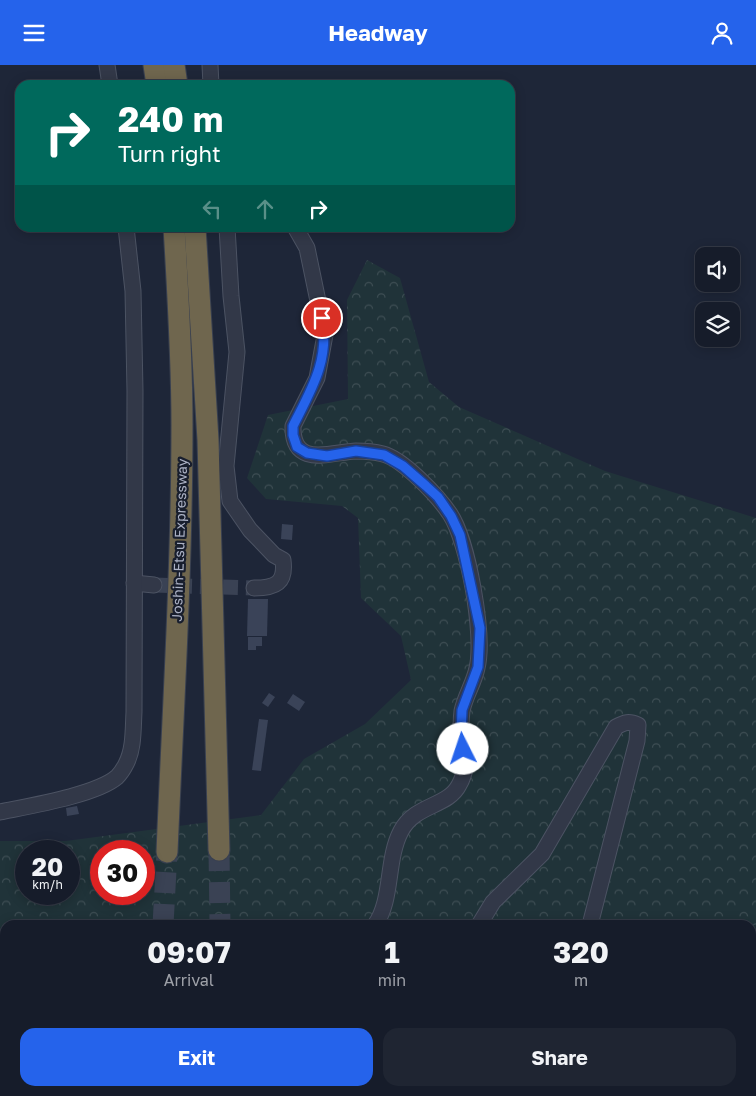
<!DOCTYPE html>
<style>
body{margin:0;font-family:"Golos Text",sans-serif;background:#1f2532;color:#f1f3f6;height:100vh;display:flex;flex-direction:column;font-size:19px;white-space:nowrap}
*{box-sizing:border-box;margin:0}
p{font-size:16px;color:#9ea1a8}
.icon{flex:none;width:28px;height:28px;fill:none;stroke:currentColor;stroke-width:2;stroke-linecap:round;stroke-linejoin:round}
.map{position:relative;flex:1;overflow:hidden}
.side{position:absolute;left:0px;top:855px;width:756px;height:176px;display:flex;flex-direction:column;background:#161c2a;border-radius:15px 15px 0 0;box-shadow:0 2px 12px #0003,0 0 0 1px #353a47}
.side>*{flex:none}
.banner{position:absolute;left:15px;top:15px;width:500px;height:152px;border-radius:15px;box-shadow:0 2px 12px #0003,0 0 0 1px #353a47;background:#00695c;color:#fff;overflow:hidden}
.fabs{position:absolute;left:695px;top:182px;display:grid;gap:10px}
.fabs a{display:grid;place-items:center;width:45px;height:45px;border-radius:10px;background:#161c2a;box-shadow:0 2px 12px #0003,0 0 0 1px #353a47;font-size:25px}
.speed{position:absolute;left:15px;top:775px;display:flex;gap:10px;font-size:25px;font-weight:700;text-align:center}
.speed>*{display:grid;place-content:center;width:65px;height:65px;border-radius:50%;background:#161c2a;box-shadow:0 2px 12px #0003,0 0 0 1px #353a47;line-height:1}
.speed small{font-size:12px;font-weight:400}
.speed .limit{border:8px solid #d22;background:#fff;color:#111}
.pin{position:absolute;display:grid;place-items:center;width:42px;height:42px;color:#fff;margin:-21px;border:2px solid #fff;border-radius:50%;box-shadow:0 1px 5px #0007}
.me{position:absolute;width:55px;margin:-28px;rotate:356deg;stroke-linejoin:round;filter:drop-shadow(0 0 4px #0008)}
.turn{display:flex;align-items:center;gap:18px;height:105px;padding:0 20px;font-size:22px}
.turn .icon{width:65px;height:65px;stroke-width:2.5}
.turn b{display:block;font-size:35px;line-height:42px}
.lanes{display:flex;align-items:center;height:48px;padding:0 20px;background:#0003;justify-content:center;gap:25px;direction:ltr}
.lanes .off{opacity:.35}
.eta{display:flex;justify-content:space-evenly;align-items:center;height:85px;text-align:center}
.eta b{font-size:30px;font-weight:700;line-height:35px}
.button{display:flex;gap:10px;margin-top:auto;padding:10px 20px}
.button a{flex:1;height:58px;border-radius:15px;background:#2563eb;color:#fff;font-size:20px;font-weight:700;line-height:58px;text-align:center}
.button a+a{background:#1f2532;color:#f1f3f6}
header{display:flex;justify-content:space-between;align-items:center;height:65px;padding:0 20px;background:#2563eb;color:#fff;font-size:22px;font-weight:700}
.map>svg:first-child{display:block}
.forest{fill:url(#forest-crowns);fill-rule:evenodd}
.building{fill:#3a4358}
.lines{fill:none;stroke-linecap:round;stroke-linejoin:round}
.minor-tunnel{stroke:#3a4254;stroke-width:15;stroke-dasharray:15 8;stroke-linecap:butt}
.highway-tunnel{stroke:#3a4254;stroke-width:21;stroke-dasharray:21 11;stroke-linecap:butt}
.minor-casing{stroke:#4c5363;stroke-width:17}
.highway-casing{stroke:#394050;stroke-width:23}
.minor{stroke:#323848;stroke-width:15}
.highway{stroke:#6f664e;stroke-width:21}
.route-casing{stroke:#184099;stroke-width:12}
.route{stroke:#2563eb;stroke-width:9}
.labels{text-anchor:middle;dominant-baseline:central;stroke-width:4.5;stroke-linejoin:round;paint-order:stroke}
.street-label{font-size:14px;fill:#acb2c5;stroke:#181e2d}
</style>
<header><svg class="icon" aria-label="menu" viewBox="0 0 24 24"><path d="M4 6h16M4 12h16M4 18h16"/></svg>Headway<svg class="icon" aria-label="person" viewBox="0 0 24 24"><circle cx="12" cy="8" r="4"/><path d="M4 21q1-7 8-7t8 7"/></svg></header>
<div class="map">
<svg width="756" height="1031" viewBox="0 0 756 1031">
<defs>
<pattern id="forest-crowns" width="20" height="18" patternUnits="userSpaceOnUse" patternTransform="scale(1.25)"><rect width="20" height="18" fill="#203339"/><path d="M2 6a3 3 0 1 1 6 0M12 15a3 3 0 1 1 6 0" fill="none" stroke="#3e4e54"/></pattern>
</defs>
<rect width="100%" height="100%" fill="#1e2638"/>
<path class="forest" d="M 367,195 L 400,213 L 429,317 L 459,342 L 605,406 L 756,453 L 756,1031 L 0,1031 L 0,776 L 66,776 L 261,750 L 304,694 L 365,659 L 411,615 L 401,571 L 361,533 L 358,453 L 342,441 L 266,434 L 247,413 L 268,350 L 348,334 L 347,235 ZM 26,786 L 69,786 L 69,829 L 26,829 ZM 101,786 L 144,786 L 144,829 L 101,829 ZM 5,860 L 751,860 L 751,1026 L 5,1026 Z"/>
<g class="building">
<polygon points="282,459 293,460 292,475 281,474"/>
<polygon points="248,534 268,534 267,571 247,571"/>
<polygon points="248,572 262,572 262,581 256,581 256,585 248,585"/>
<polygon points="269,628 275,632 268,642 262,638"/>
<polygon points="293,629 305,637 299,646 287,638"/>
<polygon points="259,654 268,655 261,706 252,705"/>
<polygon points="77,741 79,749 67,751 66,743"/>
</g>
<g class="lines">
<polyline class="minor-tunnel" points="154,520 254,523"/>
<g class="highway-tunnel">
<polyline points="219,785 220,860"/>
<polyline points="163,860 167,787"/>
<polyline points="222,1026 222,1031"/>
<polyline points="157,1031 157,1026"/>
</g>
<defs>
<g id="minor">
<polyline points="107,0 110,20"/>
<polyline points="210,0 211,20"/>
<path d="M 227,162 L 231,231 L 237,287 L 226,401 L 230,436 L 250,465 L 274,490 L 283,495 C 286,518 276,523 254,523"/>
<path d="M 295,162 L 307,183 L 325,270 L 317,313 L 293,361 C 292,404 331,387 356,386 C 364,386 375,387 383,389 C 403,394 438,431 450,449 C 468,476 485,571 477,603 C 474,618 465,631 462,646 C 461,654 461,664 462,672 C 463,681 466,691 466,699 C 465,705 462,715 459,720 C 448,742 415,739 401,766 C 386,794 393,835 375,860"/>
<polyline points="134,518 154,520"/>
<path d="M 0,747 C 29,741 96,730 117,712 C 120,709 124,703 126,699 C 134,684 133,664 134,647 L 135,326 L 133,226 L 126,162"/>
<path d="M 479,860 L 493,837 L 542,789 L 616,662 C 625,657 629,656 638,660 L 637,676 L 591,856 L 592,860"/>
<polyline points="316,1026 316,1031"/>
<polyline points="376,1026 382,1031"/>
</g>
<g id="highway">
<polyline points="154,0 157,20"/>
<polyline points="174,0 177,20"/>
<polyline points="195,162 208,375 219,785"/>
<path d="M 167,787 C 173,644 182,502 182,359 C 182,294 178,228 174,162"/>
</g>
</defs>
<use href="#minor" class="minor-casing"/>
<use href="#highway" class="highway-casing"/>
<use href="#minor" class="minor"/>
<use href="#highway" class="highway"/>
</g>
<g class="lines">
<defs>
<path id="route" d="M 322,253 C 330,295 311,325 293,361 L 293,370 L 297,382 L 307,388 L 327,391 L 356,386 L 384,390 L 403,401 L 426,421 L 438,432 L 451,451 L 460,470 L 480,563 L 478,602 L 462,645 L 461,669 L 463,684"/>
</defs>
<use href="#route" class="route-casing"/>
<use href="#route" class="route"/>
</g>
<g class="labels">
<g class="street-label">
<text transform="translate(179 475) rotate(-88)">Joshin-Etsu Expressway</text>
</g>
</g>
</svg>
<div class="fabs">
<a><svg class="icon" aria-label="sound" viewBox="0 0 24 24"><path d="M4 9h4l5-4v14l-5-4H4zM17 9q2 3 0 6"/></svg></a>
<a><svg class="icon" aria-label="layers" viewBox="0 0 24 24"><path d="M12 4l9 5-9 5-9-5zM3 14l9 5 9-5"/></svg></a>
</div>
<div class="speed"><div>20<small>km/h</small></div><div class="limit">30</div></div>
<div class="pin" style="left:322px;top:253px;background:#d93025"><svg class="icon" aria-label="arrive" viewBox="0 0 24 24"><path d="M6 21V4h12l-3 4 3 4H6"/></svg></div>
<svg class="me" style="left:463px;top:684px" viewBox="-20 -20 40 40"><circle r="19" fill="#fff"/><path d="M0-13L10 11 0 6-10 11z" fill="#2563eb"/></svg>
<div class="banner">
<div class="turn"><svg class="icon" aria-label="right" viewBox="0 0 24 24"><path d="M7 20v-9h11M14 6l5 5-5 5"/></svg><div><b>240 m</b>Turn right</div></div>
<div class="lanes"><svg class="icon off" aria-label="left" viewBox="0 0 24 24"><path d="M17 20v-9H6M10 6l-5 5 5 5"/></svg><svg class="icon off" aria-label="ahead" viewBox="0 0 24 24"><path d="M12 20V5M6 11l6-6 6 6"/></svg><svg class="icon" aria-label="right" viewBox="0 0 24 24"><path d="M7 20v-9h11M14 6l5 5-5 5"/></svg></div>
</div>
<section class="side">
<div class="eta">
<div><b>09:07</b><p>Arrival</p></div>
<div><b>1</b><p>min</p></div>
<div><b>320</b><p>m</p></div>
</div>
<div class="button"><a>Exit</a><a>Share</a></div>
</section>
</div>
